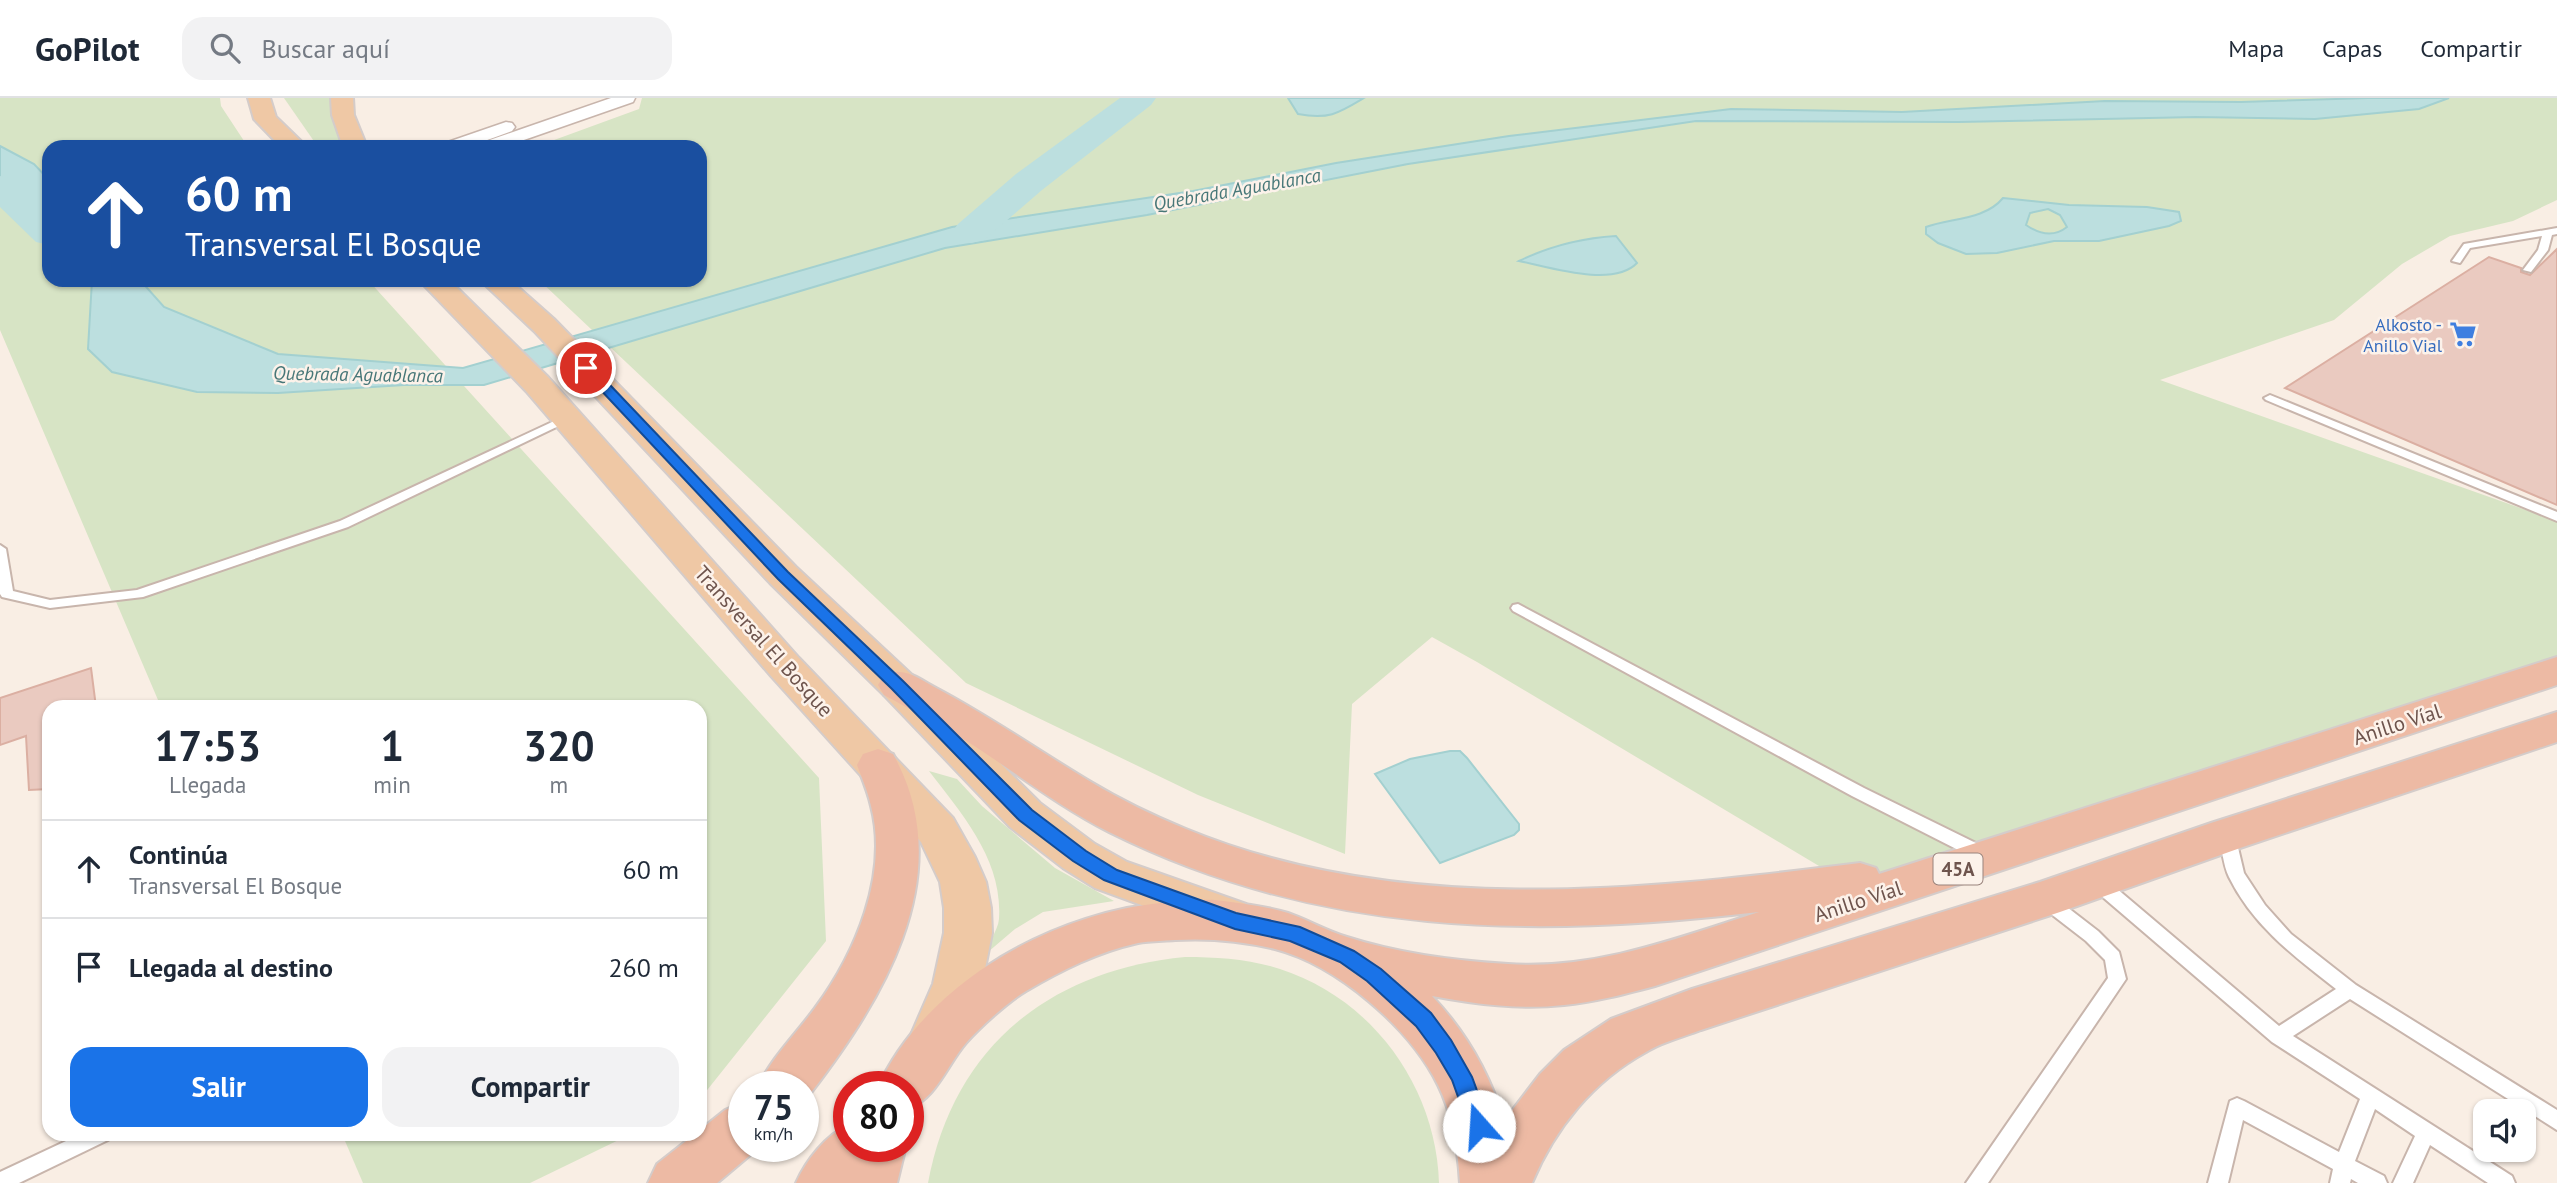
<!DOCTYPE html>
<html lang="es">
<meta charset="utf-8">
<style>
body{margin:0;font-family:"PT Sans",sans-serif;background:#f2f2f3;color:#1f2937;height:100vh;display:flex;flex-direction:column;font-size:26px;white-space:nowrap}
*{box-sizing:border-box;margin:0}
p{font-size:23px;color:#747a83}
.icon{flex:none;width:38px;height:38px;fill:none;stroke:currentColor;stroke-width:2;stroke-linecap:round;stroke-linejoin:round}
.map{position:relative;flex:1;overflow:hidden}
.side{position:absolute;left:42px;top:602px;width:665px;height:441px;display:flex;flex-direction:column;background:#fff;border-radius:21px;box-shadow:0 2px 5px #0004}
.side>*{flex:none}
.guide{position:absolute;left:42px;top:42px;width:665px;height:147px;border-radius:21px;box-shadow:0 2px 5px #0004;background:#1a4fa0;color:#fff;overflow:hidden}
.controls{position:absolute;left:2473px;top:1001px;display:grid;gap:14px}
.controls a{display:grid;place-items:center;width:63px;height:63px;border-radius:14px;background:#fff;box-shadow:0 2px 5px #0004;font-size:35px}
.speed{position:absolute;left:728px;top:973px;display:flex;gap:14px;font-size:35px;font-weight:700;text-align:center}
.speed>*{display:grid;place-content:center;width:91px;height:91px;border-radius:50%;background:#fff;box-shadow:0 2px 5px #0004;line-height:1}
.speed small{font-size:18px;font-weight:400}
.speed .limit{border:10px solid #d22;background:#fff;color:#111}
.pin{position:absolute;display:grid;place-items:center;width:60px;height:60px;color:#fff;margin:-30px;border:4px solid #fff;border-radius:50%;box-shadow:0 2px 7px #0007}
.me{position:absolute;width:77px;margin:-38px;rotate:341deg;stroke-linejoin:round;filter:drop-shadow(0 0 5px #0008)}
.turn{display:flex;align-items:center;gap:24px;height:147px;padding:0 28px;font-size:32px}
.turn .icon{width:91px;height:91px;stroke-width:2.5}
.turn b{display:block;font-size:49px;line-height:60px}
.eta{display:flex;justify-content:space-evenly;align-items:center;height:119px;text-align:center}
.eta b{font-size:42px;font-weight:800;line-height:49px}
.button{display:flex;gap:14px;margin-top:auto;padding:14px 28px}
.button a{flex:1;height:80px;border-radius:21px;background:#1a73e8;color:#fff;font-size:28px;font-weight:800;line-height:80px;text-align:center}
.button a+a{background:#f2f2f3;color:#1f2937}
ul{padding:0;list-style:none}
li{display:flex;align-items:center;gap:21px;height:98px;padding:0 28px;border-top:2px solid #e0e1e3}
li div{flex:1}
li b{display:block;font-size:26px}
li em{font-style:normal}
header{display:flex;align-items:center;gap:42px;box-sizing:border-box;height:98px;padding:0 35px;background:#fff;border-bottom:2px solid #e0e1e3}
header strong{font-size:33px}
nav{display:flex;gap:38px;margin-inline-start:auto;font-size:24px}
.search{width:490px;height:63px;background:#f2f2f3;display:flex;align-items:center;gap:18px;box-sizing:border-box;padding:0 24px;border-radius:21px;color:#747a83;font-size:26px}
.map>svg:first-child{display:block}
.green{fill:#d7e4c5}
.water{fill:#bcdfdf;stroke:#a3d0d0;stroke-width:2;fill-rule:evenodd}
.lines{fill:none;stroke-linecap:round;stroke-linejoin:round}
.river{fill:#bcdfdf;fill-rule:evenodd}
.building{fill:#eacac0;stroke:#dbafa2;stroke-width:2}
.service-casing{stroke:#c8b5ac;stroke-width:4}
.minor-casing{stroke:#c8b5ac;stroke-width:3}
.primary-casing{stroke:#d4ccca;stroke-width:4}
.trunk-casing{stroke:#d4ccca;stroke-width:4}
.service{fill:#fff;fill-rule:evenodd}
.minor{fill:#fff;fill-rule:evenodd}
.primary{fill:#efc8a5;fill-rule:evenodd}
.trunk{fill:#edbaa4;fill-rule:evenodd}
.route{fill:#1a73e8;stroke:#114b97;stroke-width:2}
.labels{text-anchor:middle;dominant-baseline:central;stroke-width:5;stroke-linejoin:round;paint-order:stroke}
.far-shop-label{font-size:18px;fill:#366cbe;stroke:#fcf2ea;text-anchor:end}
.far-water-label{font-size:19px;font-style:italic;fill:#477778;stroke:#fcf2ea}
.shield{fill:#fcf2ea;stroke:#99837c;stroke-width:2}
.shield-label{font-size:19px;font-weight:bold;fill:#6e544d}
.street-label{font-size:21px;fill:#6e544d;stroke:#fcf2ea}
</style>
<header>
<strong>GoPilot</strong>
<div class="search"><svg class="icon" aria-label="search" viewBox="0 0 24 24"><circle cx="10" cy="10" r="6"/><path d="M15 15l6 6"/></svg>Buscar aquí</div>
<nav><a>Mapa</a><a>Capas</a><a>Compartir</a></nav>
</header>
<div class="map">
<svg width="2557" height="1085" viewBox="0 0 2557 1085">
<rect width="100%" height="100%" fill="#f9eee4"/>
<g class="green">
<polygon points="0,0 220,0 221,8 248,49 49,49 49,182 368,182 819,680 826,843 700,1001 700,609 161,609 0,232"/>
<polygon points="284,0 329,0 344,49 318,49"/>
<polygon points="642,0 1129,0 1036,80 1149,0 2368,0 2241,4 2105,3 1902,14 1731,11 1509,38 1336,65 1193,93 989,125 1016,95 982,125 913,160 945,150 1147,117 1408,66 1696,23 1958,24 2196,19 2315,21 2419,11 2449,0 2557,0 2557,102 2513,123 2450,138 2402,166 2334,222 2160,282 2557,423 2557,577 1886,808 1477,564 1432,539 1352,606 1345,756 1198,697 966,585 539,182 700,182 700,49 535,49 639,11"/>
<path d="M 929,673 L 957,681 L 982,708 L 1055,770 L 1114,803 L 1043,814 L 1015,831 L 981,860 C 986,849 998,833 999,821 C 1003,762 962,716 929,673 Z"/>
<path d="M 1185,859 C 1217,859 1249,861 1280,871 C 1373,901 1436,989 1439,1085 L 928,1085 C 953,949 1050,872 1185,859 Z"/>
<polygon points="342,1036 631,1036 530,1085 363,1085"/>
</g>
<g class="water">
<path d="M 1288,0 L 1364,0 C 1339,15 1329,22 1298,16 Z"/>
<polygon points="2368,0 2449,0 2419,11 2315,21 2196,19 1958,24 1696,23 1408,66 1147,117 945,150 484,287 404,287 278,295 197,294 112,274 88,251 92,182 140,182 164,209 278,256 463,270 952,129 1193,93 1336,65 1509,38 1731,11 1902,14 2105,3 2241,4"/>
<polygon points="0,48 34,66 49,82 49,121 0,102"/>
<path d="M 2003,100 L 2069,107 L 2147,109 L 2179,114 L 2181,123 L 2169,128 L 2099,143 L 2054,143 L 1997,155 L 1966,156 L 1938,145 L 1926,136 L 1926,129 C 1951,120 1985,122 2003,100 ZM 2048,111 L 2060,117 L 2067,129 C 2053,140 2039,136 2026,127 L 2030,115 Z"/>
<path d="M 1616,138 L 1637,165 C 1613,190 1549,169 1519,163 C 1550,148 1582,140 1616,138 Z"/>
<polygon points="1450,653 1460,653 1467,660 1519,726 1519,732 1514,737 1440,765 1375,676 1410,661"/>
</g>
<g class="lines">
<g class="river">
<polygon points="1120,0 1156,0 1151,7 1042,92 984,142 971,145 958,142 952,134 958,126 1016,76"/>
<polygon points="0,78 13,81 49,115 49,147 36,144 0,109"/>
</g>
</g>
<g class="building">
<polygon points="2557,151 2557,407 2285,290 2489,159 2521,170 2521,174 2530,177"/>
<polygon points="91,570 96,609 49,609 49,691 29,692 26,638 0,647 0,600"/>
</g>
<g class="lines">
<defs>
<g id="service">
<polygon points="2557,130 2557,136 2552,137 2548,152 2531,174 2523,172 2538,152 2542,138 2470,150 2460,165 2452,163 2464,146"/>
<polygon points="2270,297 2557,414 2557,423 2266,302 2264,300"/>
<polygon points="565,318 569,319 569,323 348,429 143,499 50,510 2,499 0,496 0,447 6,451 13,493 50,502 137,492 340,423"/>
<polygon points="1518,506 1864,690 1986,750 1988,755 1986,760 1980,761 1974,760 1852,698 1513,513 1511,510 1513,507"/>
<path d="M 2227,731 L 2233,733 L 2235,737 L 2244,775 L 2265,807 L 2291,836 L 2356,887 L 2557,1012 L 2557,1032 L 2350,901 L 2293,938 L 2512,1078 L 2515,1085 L 2488,1085 L 2430,1047 L 2413,1085 L 2393,1085 L 2415,1038 L 2375,1011 L 2355,1063 L 2384,1078 L 2387,1085 L 2358,1085 L 2351,1081 L 2350,1085 L 2330,1085 L 2333,1071 L 2243,1022 L 2228,1085 L 2208,1085 L 2230,1003 L 2237,1000 L 2244,1003 L 2339,1054 L 2360,1001 L 2272,944 L 2091,789 L 2089,784 L 2091,779 L 2097,777 L 2103,779 L 2279,928 L 2336,891 C 2295,859 2253,828 2229,779 C 2223,767 2222,750 2219,737 L 2221,733 Z"/>
<polygon points="2048,797 2054,799 2098,833 2119,854 2126,881 1988,1085 1966,1085 2108,880 2105,862 2086,843 2042,809 2040,804 2042,799"/>
<polygon points="81,1036 111,1036 108,1042 19,1085 0,1085 0,1074"/>
</g>
<g id="minor">
<polygon points="611,0 635,0 633,4 504,49 478,49 481,45"/>
<polygon points="506,24 512,25 515,29 512,33 468,49 442,49 445,45"/>
</g>
<g id="primary">
<polygon points="248,0 270,0 276,19 307,49 281,49 254,21"/>
<polygon points="331,0 353,0 354,17 367,49 343,49 332,17"/>
<polygon points="419,182 449,182 548,279 799,560 953,720 975,759 986,784 991,810 992,835 982,886 953,955 935,961 917,955 910,939 933,886 944,835 944,810 940,784 921,744 771,578 526,293"/>
<polygon points="480,182 510,182 554,221 796,469 912,577 1040,705 1095,746 1127,764 1246,806 1252,820 1246,834 1229,839 1095,790 1063,770 1010,729 884,597 770,485 534,233"/>
</g>
<g id="trunk">
<path d="M 2557,559 L 2557,587 L 1655,888 C 1625,896 1595,904 1564,907 C 1520,912 1475,906 1432,898 C 1466,934 1490,976 1504,1023 L 1540,976 L 1564,952 L 1611,921 L 1692,891 L 2040,784 L 2211,725 L 2557,614 L 2557,644 L 2243,749 L 2060,814 L 1701,932 C 1683,939 1662,944 1646,954 C 1593,983 1555,1030 1532,1085 L 1460,1085 C 1458,1052 1453,1017 1438,987 C 1410,930 1337,867 1275,851 C 1242,843 1209,840 1175,842 C 1163,843 1150,843 1138,845 C 1098,854 1062,872 1026,893 C 1009,903 980,929 966,945 C 947,967 936,1001 908,1011 L 908,989 L 878,989 C 927,882 1059,811 1173,804 C 1187,803 1202,801 1215,802 C 1239,805 1266,808 1288,815 C 1308,822 1327,833 1347,839 C 1397,855 1455,863 1508,866 C 1595,872 1678,840 1759,814 C 1532,840 1319,839 1109,734 C 1062,710 1020,678 976,649 C 946,630 915,614 884,597 L 878,587 L 884,577 C 889,576 895,573 899,574 C 912,574 926,585 938,591 C 991,619 1039,653 1091,684 C 1121,702 1154,718 1186,731 C 1399,819 1637,793 1860,765 L 1876,770 L 1879,776 Z"/>
<path d="M 878,651 L 893,656 C 962,779 879,908 803,1005 L 803,989 L 758,989 C 771,960 796,936 815,910 C 855,856 889,777 871,708 C 868,694 862,680 857,667 L 863,656 Z"/>
<polygon points="744,1004 744,1048 761,1048 717,1085 648,1085 657,1066 695,1036 700,1036 700,1032 725,1012"/>
<path d="M 849,1027 L 849,1048 L 906,1048 L 897,1085 L 796,1085 C 806,1063 826,1036 849,1027 Z"/>
</g>
</defs>
<use href="#service" class="service-casing"/>
<use href="#minor" class="minor-casing"/>
<use href="#primary" class="primary-casing"/>
<use href="#trunk" class="trunk-casing"/>
<use href="#service" class="service"/>
<use href="#minor" class="minor"/>
<use href="#primary" class="primary"/>
<use href="#trunk" class="trunk"/>
</g>
<polygon class="route" points="586,266 591,267 788,474 903,583 1032,712 1086,753 1117,772 1236,815 1300,829 1354,853 1381,871 1431,915 1451,942 1472,979 1490,1028 1487,1035 1479,1038 1471,1035 1452,982 1436,955 1416,928 1367,883 1340,864 1290,843 1235,831 1104,782 1073,763 1019,722 892,591 778,481 582,272 580,270"/>
<defs>
<symbol id="supermarket-bare" viewBox="-9 -9 18 18"><path d="M-6-5.5h2.5l.6 2H6L4.5 2H-2.5L-4.4-4H-6ZM-1.5 3.2a1.3 1.3 0 1 0 .1 0ZM3 3.2a1.3 1.3 0 1 0 .1 0Z" fill="#3f7fe0" stroke="#fcf2ea" stroke-width="2.5" paint-order="stroke"/></symbol>
</defs>
<g fill-rule="evenodd">
<use href="#supermarket-bare" x="2444" y="217" width="38" height="38"/>
</g>
<g class="labels">
<g class="far-shop-label">
<text x="2442" y="226">Alkosto -<tspan x="2442" dy="21">Anillo Vial</tspan></text>
</g>
<g class="far-water-label">
<text transform="translate(1237 91) rotate(-10)">Quebrada Aguablanca</text>
<text transform="translate(358 276) rotate(1)">Quebrada Aguablanca</text>
</g>
<rect class="shield" x="1933.5" y="755.5" width="49" height="31" rx="5"/>
<g class="shield-label">
<text x="1958" y="771">45A</text>
</g>
<g class="street-label">
<text transform="translate(764 543) rotate(48)">Transversal El Bosque</text>
<text transform="translate(2397 626) rotate(-18)">Anillo Víal</text>
<text transform="translate(1858 803) rotate(-18)">Anillo Víal</text>
</g>
</g>
</svg>
<div class="controls">
<a><svg class="icon" aria-label="sound" viewBox="0 0 24 24"><path d="M4 9h4l5-4v14l-5-4H4zM17 9q2 3 0 6"/></svg></a>
</div>
<div class="speed"><div>75<small>km/h</small></div><div class="limit">80</div></div>
<div class="pin" style="left:586px;top:270px;background:#d93025"><svg class="icon" aria-label="arrive" viewBox="0 0 24 24"><path d="M6 21V4h12l-3 4 3 4H6"/></svg></div>
<svg class="me" style="left:1479px;top:1028px" viewBox="-20 -20 40 40"><circle r="19" fill="#fff"/><path d="M0-13L10 11 0 6-10 11z" fill="#1a73e8"/></svg>
<div class="guide">
<div class="turn"><svg class="icon" aria-label="ahead" viewBox="0 0 24 24"><path d="M12 20V5M6 11l6-6 6 6"/></svg><div><b>60 m</b>Transversal El Bosque</div></div>
</div>
<section class="side">
<div class="eta">
<div><b>17:53</b><p>Llegada</p></div>
<div><b>1</b><p>min</p></div>
<div><b>320</b><p>m</p></div>
</div>
<ul>
<li><svg class="icon" aria-label="ahead" viewBox="0 0 24 24"><path d="M12 20V5M6 11l6-6 6 6"/></svg><div><b>Continúa</b><p>Transversal El Bosque</p></div><em>60 m</em></li>
<li><svg class="icon" aria-label="arrive" viewBox="0 0 24 24"><path d="M6 21V4h12l-3 4 3 4H6"/></svg><div><b>Llegada al destino</b></div><em>260 m</em></li>
</ul>
<div class="button"><a>Salir</a><a>Compartir</a></div>
</section>
</div>
